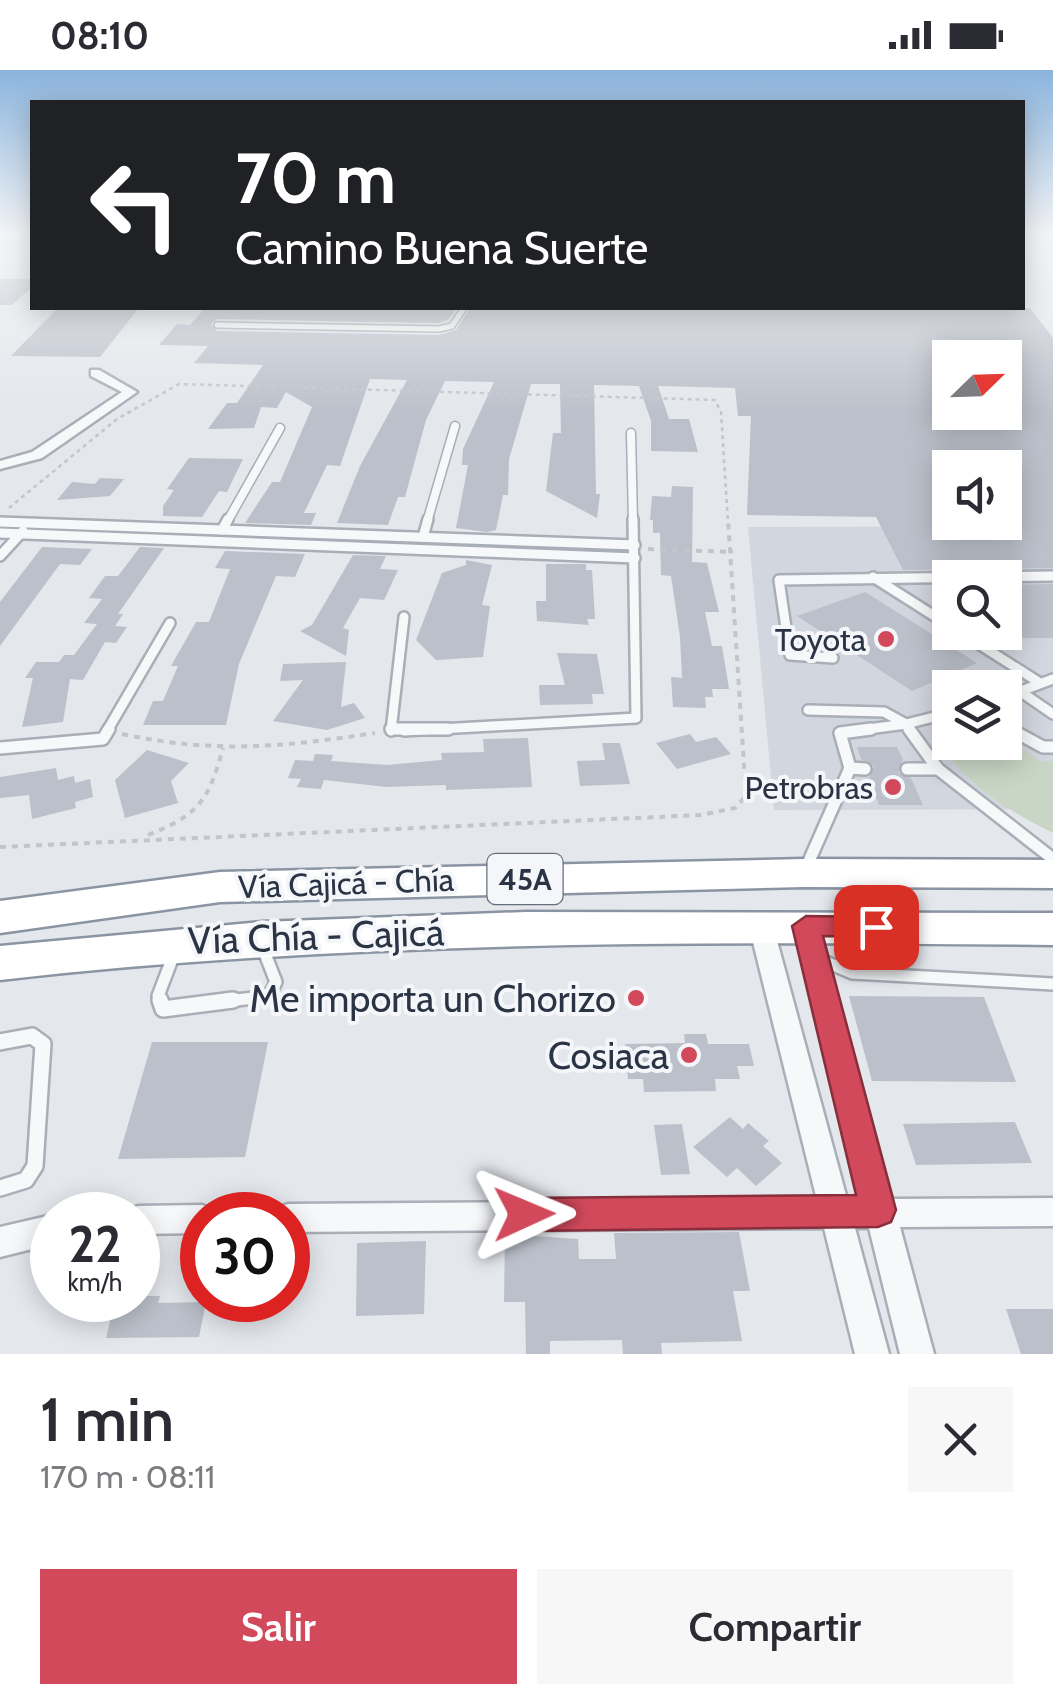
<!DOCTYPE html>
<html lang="es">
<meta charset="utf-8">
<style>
body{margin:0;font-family:Cabin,sans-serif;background:#f7f7f7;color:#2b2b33;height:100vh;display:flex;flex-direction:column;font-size:38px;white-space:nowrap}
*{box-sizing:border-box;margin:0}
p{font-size:32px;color:#7c7c81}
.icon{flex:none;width:55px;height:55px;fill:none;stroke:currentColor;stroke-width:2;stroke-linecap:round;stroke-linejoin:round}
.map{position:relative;height:1284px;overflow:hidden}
.drawer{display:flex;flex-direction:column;background:#fff;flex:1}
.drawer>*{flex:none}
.top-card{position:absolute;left:30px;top:30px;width:995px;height:210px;border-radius:0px;box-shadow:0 5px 25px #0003;background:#202124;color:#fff;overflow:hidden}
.needle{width:65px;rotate:67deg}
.buttons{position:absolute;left:932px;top:270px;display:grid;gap:20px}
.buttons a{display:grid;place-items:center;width:90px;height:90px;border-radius:0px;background:#fff;box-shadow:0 5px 25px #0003;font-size:50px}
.speed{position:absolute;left:30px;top:1122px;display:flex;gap:20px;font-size:50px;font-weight:700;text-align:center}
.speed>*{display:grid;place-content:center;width:130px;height:130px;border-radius:50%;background:#fff;box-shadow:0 5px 25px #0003;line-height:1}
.speed small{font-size:25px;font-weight:400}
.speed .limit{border:15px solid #d22;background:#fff;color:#111}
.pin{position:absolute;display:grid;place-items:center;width:85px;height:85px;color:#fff;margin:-42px;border-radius:20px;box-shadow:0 5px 15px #0006}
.me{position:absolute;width:110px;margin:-55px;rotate:89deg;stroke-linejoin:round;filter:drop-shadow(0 0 8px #0008)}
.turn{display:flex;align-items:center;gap:35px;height:210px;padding:0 40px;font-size:45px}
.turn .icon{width:130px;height:130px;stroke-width:2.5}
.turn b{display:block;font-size:70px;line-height:85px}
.round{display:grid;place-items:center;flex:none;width:105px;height:105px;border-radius:0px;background:#f7f7f7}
.headline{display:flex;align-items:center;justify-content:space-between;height:170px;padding:0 40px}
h1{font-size:60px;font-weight:600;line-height:75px}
.action{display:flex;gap:20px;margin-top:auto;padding:20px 40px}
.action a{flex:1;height:115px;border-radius:0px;background:#d1495b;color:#fff;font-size:40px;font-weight:600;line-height:115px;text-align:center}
.action a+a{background:#f7f7f7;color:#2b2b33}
.status{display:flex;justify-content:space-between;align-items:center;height:70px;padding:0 50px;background:#fff;direction:ltr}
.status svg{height:28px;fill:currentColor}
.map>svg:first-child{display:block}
.built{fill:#d2d6de;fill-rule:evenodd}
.green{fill:#c9d6c5}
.building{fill:#bbc0ca;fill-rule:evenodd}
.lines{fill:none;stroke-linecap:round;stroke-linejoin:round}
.lane-far4-casing{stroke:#a9aeb7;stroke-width:8}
.lane-far3-casing{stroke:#a9aeb7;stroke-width:11}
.lane-far2-casing{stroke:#a9aeb7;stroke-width:14}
.lane-far1-casing{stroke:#a9aeb7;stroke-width:16}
.lane-casing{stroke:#a9aeb7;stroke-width:20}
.street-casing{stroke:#a9aeb7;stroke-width:5}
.highway-casing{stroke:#8b94a3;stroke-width:5}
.path-far1{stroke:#c2c5cb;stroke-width:2.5;stroke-dasharray:4 4;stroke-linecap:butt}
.path{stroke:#c2c5cb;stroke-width:4;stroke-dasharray:6 6;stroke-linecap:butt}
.lane-far4{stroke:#f7f8fa;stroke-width:5}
.lane-far3{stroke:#f7f8fa;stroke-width:8}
.lane-far2{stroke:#f7f8fa;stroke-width:9}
.lane-far1{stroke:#f7f8fa;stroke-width:11}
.lane{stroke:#f7f8fa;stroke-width:15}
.street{fill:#f7f8fa;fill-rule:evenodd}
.highway{fill:#fff;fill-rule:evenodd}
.route{fill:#d1495b;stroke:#882f3b;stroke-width:2.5}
.poi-dot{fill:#d1495b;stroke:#f4f6f9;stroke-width:4}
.labels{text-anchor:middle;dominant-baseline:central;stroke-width:8;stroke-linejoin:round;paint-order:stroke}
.shield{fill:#f4f6f9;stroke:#676e7b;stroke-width:2.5}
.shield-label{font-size:30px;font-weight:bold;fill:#2b3445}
.poi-label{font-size:32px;fill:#2b3445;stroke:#f4f6f9;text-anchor:end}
.street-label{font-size:32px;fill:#2b3445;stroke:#f4f6f9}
.near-street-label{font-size:38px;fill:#2b3445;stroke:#f4f6f9}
.near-poi-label{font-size:38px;fill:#2b3445;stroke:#f4f6f9;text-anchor:end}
</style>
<div class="status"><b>08:10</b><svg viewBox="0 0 49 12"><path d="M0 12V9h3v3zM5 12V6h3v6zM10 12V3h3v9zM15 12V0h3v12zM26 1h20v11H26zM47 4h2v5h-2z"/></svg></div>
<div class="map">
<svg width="1053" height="1284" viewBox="0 0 1053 1284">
<rect width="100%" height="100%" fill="#e4e7ec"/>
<path class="built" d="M 1053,456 L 1053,739 L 774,740 L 748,457 ZM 950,508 L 1005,508 L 1005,562 L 950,562 ZM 950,618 L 1005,618 L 1005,672 L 950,672 Z"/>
<path class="green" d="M 1005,669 L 1040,691 L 1053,691 L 1053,763 C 1013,743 970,718 945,680 L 962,673 Z"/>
<g class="building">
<polygon points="0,209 32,209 32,217 12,235 0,235"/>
<path d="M 205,238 L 457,238 L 448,250 L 438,253 L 217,249 L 211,254 L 217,261 L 439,265 L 456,260 L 470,238 L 1030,238 L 1053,268 L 1053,498 L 903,500 L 876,447 L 747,445 L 751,346 L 738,346 L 735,318 L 658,316 L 669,349 L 689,349 L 698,382 L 651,381 L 651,351 L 639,316 L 594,315 L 596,424 L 600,424 L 597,448 L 546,421 L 553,363 L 561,363 L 560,314 L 531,314 L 509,389 L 508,425 L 503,425 L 496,460 L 487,462 L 456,458 L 468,395 L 462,395 L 463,379 L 494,312 L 445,311 L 426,350 L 405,427 L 398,427 L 388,455 L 337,453 L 360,396 L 407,310 L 370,309 L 340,396 L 327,395 L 304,443 L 316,443 L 311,455 L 245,453 L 272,412 L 280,412 L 312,337 L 286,322 L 277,338 L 261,337 L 254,358 L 208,359 L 227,333 L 237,333 L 263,295 L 194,293 L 208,276 L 159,275 L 177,254 L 190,255 ZM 950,288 L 1005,288 L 1005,342 L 950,342 ZM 950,398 L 1005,398 L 1005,470 L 950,470 Z"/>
<polygon points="57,239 138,239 100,287 11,286"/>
<polygon points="189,388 243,389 227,422 219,421 202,447 163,446 163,436 174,420 167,419"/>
<polygon points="100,408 124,409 110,426 57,430 72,412 95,414"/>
<polygon points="672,416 693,417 692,492 707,493 719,542 705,542 712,576 722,576 729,619 712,619 713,627 705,627 706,638 673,637 671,607 682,608 680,567 671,506 661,505 660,463 653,463 653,450 650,450 652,426 671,427"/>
<polygon points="42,477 92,479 80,495 60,494 0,576 0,532"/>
<polygon points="140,477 164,478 118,544 123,544 115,556 127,557 116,573 105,572 83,610 70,609 63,652 22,657 33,608 25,608 36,592 59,592 64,585 74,585 97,554 84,553 102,529 89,528 105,506 118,506"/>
<polygon points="225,481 305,484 295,507 276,506 239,594 226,655 143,655 153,631 163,631 178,596 171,596 196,552 209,552 230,499 215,498"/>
<polygon points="353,485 386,486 380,499 398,500 384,530 360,528 343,558 349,560 346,586 300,561 312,555"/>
<polygon points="466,490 492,495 482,535 490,536 483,587 436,590 416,570 442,503 466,495"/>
<polygon points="546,494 586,494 586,500 592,500 595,549 587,549 589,555 537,551 536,531 546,531"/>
<polygon points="1053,514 1053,568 1005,568 1005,515"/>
<polygon points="865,522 916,554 977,593 912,621 797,546"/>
<polygon points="557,583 597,584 604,624 592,624 593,634 540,635 539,615 565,615"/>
<polygon points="346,592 341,637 354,633 365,648 327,660 273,651 303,610 280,611 283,594"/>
<polygon points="690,664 696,672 716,667 731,684 677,699 656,673"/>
<polygon points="528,668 532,717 446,720 446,715 386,717 324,710 321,719 297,717 301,709 288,708 295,690 313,691 315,684 333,685 331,691 387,695 442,690 441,683 484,682 483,669"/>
<polygon points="602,673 620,673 630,714 580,716 577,691 605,690"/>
<polygon points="857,677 897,677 903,690 898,703 911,708 923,735 879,735 869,708 874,696 861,689"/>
<polygon points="147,680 189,693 171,711 178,733 125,748 115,710"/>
<polygon points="56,698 58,710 74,706 75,713 90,709 93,727 75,732 76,738 32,749 29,725 0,728 0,707"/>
<polygon points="849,926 984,927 1016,1012 872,1011"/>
<polygon points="684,964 706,964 708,974 749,974 754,996 737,996 740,1009 715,1009 716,1021 644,1022 643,1009 628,1009 625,974 685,973"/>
<polygon points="152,972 268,972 245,1087 118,1089"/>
<polygon points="730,1047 743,1059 748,1053 769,1071 763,1076 782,1093 756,1116 737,1098 727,1107 693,1077"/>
<polygon points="1015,1052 1032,1093 916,1095 903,1054"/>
<polygon points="682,1054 690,1104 661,1105 654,1055"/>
<polygon points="739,1162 750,1221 733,1221 742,1271 661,1273 662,1284 623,1284 622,1270 550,1271 550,1284 526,1284 525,1232 504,1232 505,1164 578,1169 579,1189 616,1189 614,1163"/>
<polygon points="426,1171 424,1244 356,1246 357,1173"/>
<polygon points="138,1226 160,1226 158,1233 206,1232 199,1267 106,1268 115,1230 138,1230"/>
<polygon points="1006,1239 1053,1239 1053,1284 1021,1284"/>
</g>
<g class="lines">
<defs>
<polyline id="lane-far4" points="217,255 439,259 452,256 464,238"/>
<g id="lane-far3">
<polyline points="631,363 633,452"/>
<polyline points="227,452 280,358"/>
<polyline points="427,452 455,356"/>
</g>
<g id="lane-far2">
<polyline points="0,452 635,475"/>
<polyline points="222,460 228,449"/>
<polyline points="0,463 635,488"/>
<polyline points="423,467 428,449"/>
<polyline points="0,486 23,461"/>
<polyline points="873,507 950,556"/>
<polyline points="960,562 1040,613"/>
<polyline points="833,588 790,585 779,510 1053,506"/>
<polyline points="1021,622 1053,644"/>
<polyline points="1005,627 1053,609"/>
<polyline points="808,640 884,642 904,653"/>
<polyline points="1005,656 1015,661"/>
<polyline points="107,661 170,553"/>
<polyline points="391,661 404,547"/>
<polyline points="404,661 636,648 633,449"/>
<polyline points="853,661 906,654"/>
<polyline points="911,661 906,654 950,643"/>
</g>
<g id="lane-far1">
<polyline points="391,659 448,659"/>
<polyline points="909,659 938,699"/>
<polyline points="1010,659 1043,677 1053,677"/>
<polyline points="0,678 103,669 109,659"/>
<polyline points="850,698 840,663 871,659"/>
<polyline points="907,699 938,699 1053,789"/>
<polyline points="806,798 850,698 865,699"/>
<polyline points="819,889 852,903 1053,914"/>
<polyline points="161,933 158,926 174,884"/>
<polyline points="212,933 269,926 276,912 262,876"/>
</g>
<g id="lane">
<polyline points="160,930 163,939 233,930"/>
<polyline points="0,972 32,966 43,974 35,1096 26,1110 0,1118"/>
</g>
<g id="street">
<polygon points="91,300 99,300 137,322 42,388 0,399 0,391 32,382 122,322 91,306"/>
<polygon points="761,847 770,850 773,856 847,1129 861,1129 794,856 797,850 806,847 815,850 818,856 892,1129 1053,1128 1053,1156 900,1157 934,1284 900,1284 869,1158 855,1158 889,1284 855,1284 824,1158 288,1162 288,1145 274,1145 277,1138 288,1134 817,1130 749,856 752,850"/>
<polygon points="202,1135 213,1139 216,1145 202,1145 202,1163 138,1164 138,1145 125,1145 127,1140 138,1136"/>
<polygon points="52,1145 52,1174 0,1187 0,1157"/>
</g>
<g id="highway">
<polygon points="804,789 1053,790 1053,818 804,817 220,832 0,863 0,831 220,802"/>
<path d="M 526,842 L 1053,843 L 1053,875 C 701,871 351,870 0,910 L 0,876 L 262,852 Z"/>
</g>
</defs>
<use href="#lane-far4" class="lane-far4-casing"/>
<use href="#lane-far3" class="lane-far3-casing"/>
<use href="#lane-far2" class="lane-far2-casing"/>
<use href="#lane-far1" class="lane-far1-casing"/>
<use href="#lane" class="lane-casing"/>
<use href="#street" class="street-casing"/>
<use href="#highway" class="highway-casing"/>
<polyline class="path-far1" points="9,438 117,349 179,314 715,330 721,342 728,452"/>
<g class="path">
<polyline points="648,479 733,482"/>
<path d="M 122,664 C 216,684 282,677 375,663"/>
<path d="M 148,765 C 199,745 209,730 223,678"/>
<polyline points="0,777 701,745 735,738 746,726 728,449"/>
</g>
<use href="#lane-far4" class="lane-far4"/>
<use href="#lane-far3" class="lane-far3"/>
<use href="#lane-far2" class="lane-far2"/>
<use href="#lane-far1" class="lane-far1"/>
<use href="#lane" class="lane"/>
<use href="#street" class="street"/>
<use href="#highway" class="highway"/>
</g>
<linearGradient id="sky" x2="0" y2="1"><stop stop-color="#8bb4dd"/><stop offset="0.48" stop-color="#f3f4f6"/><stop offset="1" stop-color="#f3f4f6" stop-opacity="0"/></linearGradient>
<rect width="1053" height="344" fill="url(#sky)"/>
<polygon class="route" points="806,846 876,847 891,857 876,867 823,866 896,1140 891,1152 878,1157 524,1161 511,1156 506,1144 511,1133 524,1128 856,1125 792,856"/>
<g class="poi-dot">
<circle cx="886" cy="569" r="10"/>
<circle cx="893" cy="717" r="10"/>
<circle cx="636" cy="928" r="10"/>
<circle cx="689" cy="985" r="10"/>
</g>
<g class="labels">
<rect class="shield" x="487.5" y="784" width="75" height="50" rx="8"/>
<g class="shield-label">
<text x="525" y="809">45A</text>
</g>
<g class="poi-label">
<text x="866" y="569">Toyota</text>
<text x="873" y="717">Petrobras</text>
</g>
<g class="street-label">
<text transform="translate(346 813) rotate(-2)">Vía Cajicá - Chía</text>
</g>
<g class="near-street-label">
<text transform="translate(316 866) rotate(-2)">Vía Chía - Cajicá</text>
</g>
<g class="near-poi-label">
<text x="616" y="928">Me importa un Chorizo</text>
<text x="669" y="985">Cosiaca</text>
</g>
</g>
</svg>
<div class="buttons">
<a><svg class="needle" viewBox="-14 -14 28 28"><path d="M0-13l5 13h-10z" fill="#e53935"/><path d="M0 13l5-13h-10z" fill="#7c7c81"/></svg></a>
<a><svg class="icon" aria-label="sound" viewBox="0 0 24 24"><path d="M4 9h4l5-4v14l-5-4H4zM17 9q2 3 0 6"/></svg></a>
<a><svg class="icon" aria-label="search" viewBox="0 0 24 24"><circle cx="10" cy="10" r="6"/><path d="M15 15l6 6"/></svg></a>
<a><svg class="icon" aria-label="layers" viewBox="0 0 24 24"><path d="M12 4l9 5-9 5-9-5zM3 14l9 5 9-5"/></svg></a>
</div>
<div class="speed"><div>22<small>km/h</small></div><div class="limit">30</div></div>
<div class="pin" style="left:876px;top:857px;background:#d93025"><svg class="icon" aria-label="arrive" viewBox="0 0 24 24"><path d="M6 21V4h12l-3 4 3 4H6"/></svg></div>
<svg class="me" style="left:524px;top:1144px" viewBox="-20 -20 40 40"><path d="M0-17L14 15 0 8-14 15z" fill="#d1495b" stroke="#fff" stroke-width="4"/></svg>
<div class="top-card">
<div class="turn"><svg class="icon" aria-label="left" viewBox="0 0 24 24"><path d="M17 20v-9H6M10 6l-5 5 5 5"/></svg><div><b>70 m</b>Camino Buena Suerte</div></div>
</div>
</div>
<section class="drawer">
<div class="headline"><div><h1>1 min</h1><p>170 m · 08:11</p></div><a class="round"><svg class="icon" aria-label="close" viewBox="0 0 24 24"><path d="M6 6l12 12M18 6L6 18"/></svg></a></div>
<div class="action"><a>Salir</a><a>Compartir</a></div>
</section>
